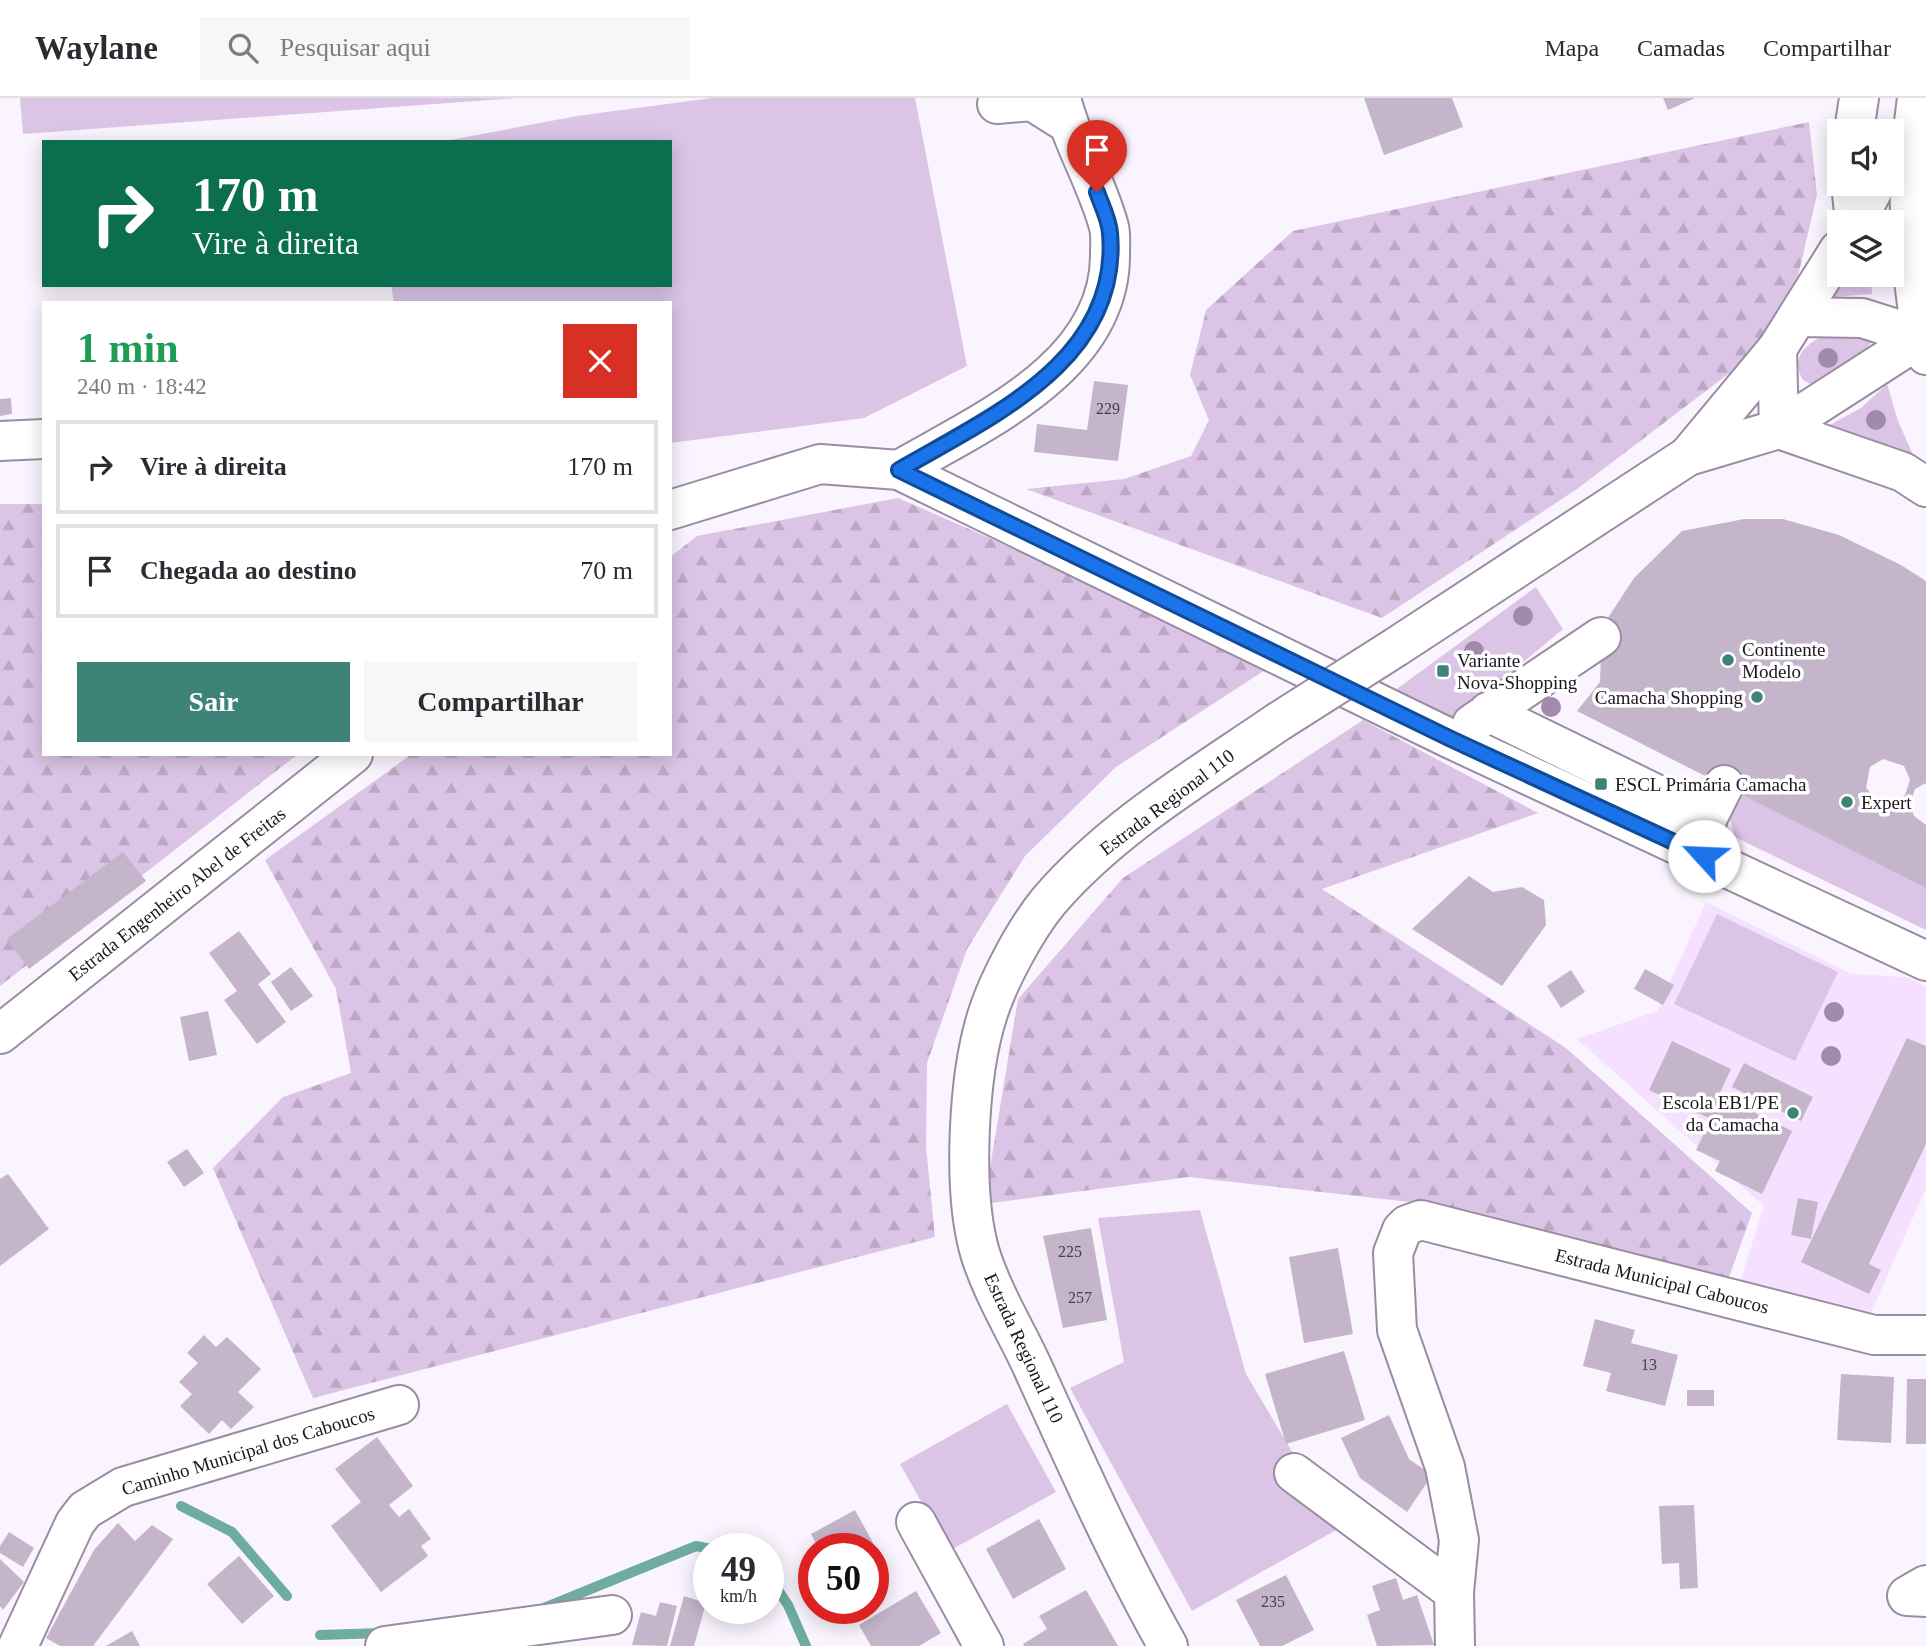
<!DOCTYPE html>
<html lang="pt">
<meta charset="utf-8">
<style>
body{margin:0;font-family:"Times New Roman",serif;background:#f7f7f7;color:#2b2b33;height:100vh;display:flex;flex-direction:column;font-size:26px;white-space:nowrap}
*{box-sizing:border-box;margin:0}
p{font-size:23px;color:#7c7c81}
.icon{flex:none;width:38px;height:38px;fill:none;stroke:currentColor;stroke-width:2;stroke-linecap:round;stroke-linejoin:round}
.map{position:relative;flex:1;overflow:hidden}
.sheet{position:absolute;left:42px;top:203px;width:630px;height:455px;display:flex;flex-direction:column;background:#fff;border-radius:0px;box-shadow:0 4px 18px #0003}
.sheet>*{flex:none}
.banner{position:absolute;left:42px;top:42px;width:630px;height:147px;border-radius:0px;box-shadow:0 4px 18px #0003;background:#0b6e4f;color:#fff;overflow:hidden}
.buttons{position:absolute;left:1827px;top:21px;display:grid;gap:14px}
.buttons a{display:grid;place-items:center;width:77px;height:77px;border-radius:0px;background:#fff;box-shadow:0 4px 18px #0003;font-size:35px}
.speed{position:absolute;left:693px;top:1435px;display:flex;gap:14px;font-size:35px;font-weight:700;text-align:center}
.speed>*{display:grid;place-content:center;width:91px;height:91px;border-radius:50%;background:#fff;box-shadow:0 4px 18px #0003;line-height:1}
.speed small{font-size:18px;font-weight:400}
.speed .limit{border:10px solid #d22;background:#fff;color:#111}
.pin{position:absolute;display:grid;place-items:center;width:60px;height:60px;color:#fff;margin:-72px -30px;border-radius:50% 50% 50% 0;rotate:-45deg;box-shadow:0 0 7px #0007}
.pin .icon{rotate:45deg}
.me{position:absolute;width:77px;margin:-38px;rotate:295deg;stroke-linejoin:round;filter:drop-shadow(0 0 5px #0008)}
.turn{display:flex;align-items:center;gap:24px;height:147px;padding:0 35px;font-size:32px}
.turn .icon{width:91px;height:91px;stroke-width:2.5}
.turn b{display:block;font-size:49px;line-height:60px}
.round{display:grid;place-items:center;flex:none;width:74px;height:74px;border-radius:0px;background:#f7f7f7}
.headline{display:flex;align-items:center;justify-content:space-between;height:119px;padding:0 35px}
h1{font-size:42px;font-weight:800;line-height:52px;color:#1e9e55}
.button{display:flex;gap:14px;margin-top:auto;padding:14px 35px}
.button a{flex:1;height:80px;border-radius:0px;background:#3e8377;color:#fff;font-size:28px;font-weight:800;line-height:80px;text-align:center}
.button a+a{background:#f7f7f7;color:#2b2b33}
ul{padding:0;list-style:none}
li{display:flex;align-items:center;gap:21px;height:94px;margin:0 14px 10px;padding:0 21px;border:4px solid #e1e1e2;border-radius:0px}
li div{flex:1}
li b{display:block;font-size:26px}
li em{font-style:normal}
header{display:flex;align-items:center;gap:42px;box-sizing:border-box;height:98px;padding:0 35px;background:#fff;border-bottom:2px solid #e1e1e2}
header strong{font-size:33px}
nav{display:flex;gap:38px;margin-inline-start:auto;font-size:24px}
.search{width:490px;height:63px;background:#f7f7f7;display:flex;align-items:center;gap:18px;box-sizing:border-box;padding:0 24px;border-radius:0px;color:#7c7c81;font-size:26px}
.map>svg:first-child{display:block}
.built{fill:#f5e1ff}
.green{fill:#dbc4e6}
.forest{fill:url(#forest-firs)}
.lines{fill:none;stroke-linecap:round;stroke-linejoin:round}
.stream{stroke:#6eaca0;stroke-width:10}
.building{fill:#c4b5cb;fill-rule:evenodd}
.minor-casing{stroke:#9a8ca1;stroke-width:42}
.major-casing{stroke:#9a8ca1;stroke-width:42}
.minor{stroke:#fff;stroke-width:38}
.major{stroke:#fff;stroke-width:38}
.major-bridge-casing{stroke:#9a8ca1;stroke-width:42;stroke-linecap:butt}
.major-bridge{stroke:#fff;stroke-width:38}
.tree{fill:#a18aac}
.route-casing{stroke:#114b97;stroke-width:18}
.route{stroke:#1a73e8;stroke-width:12}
.poi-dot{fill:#3e8377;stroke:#fff;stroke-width:2.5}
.labels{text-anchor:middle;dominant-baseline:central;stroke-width:7;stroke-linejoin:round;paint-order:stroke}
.number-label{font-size:16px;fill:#463e4a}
.poi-label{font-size:19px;fill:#1c171f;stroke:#fff;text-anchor:start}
.street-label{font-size:19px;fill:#1c171f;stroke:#fff}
</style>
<header>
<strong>Waylane</strong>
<div class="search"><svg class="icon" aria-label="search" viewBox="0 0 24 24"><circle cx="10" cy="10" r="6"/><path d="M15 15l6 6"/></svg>Pesquisar aqui</div>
<nav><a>Mapa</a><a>Camadas</a><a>Compartilhar</a></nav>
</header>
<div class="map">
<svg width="1926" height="1548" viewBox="0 0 1926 1548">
<defs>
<pattern id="forest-firs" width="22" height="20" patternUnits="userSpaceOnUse" patternTransform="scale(1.75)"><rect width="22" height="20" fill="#dbc4e6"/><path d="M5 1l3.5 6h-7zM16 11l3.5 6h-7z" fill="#bba8c5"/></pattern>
</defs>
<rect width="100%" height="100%" fill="#faf4fe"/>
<polygon class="built" points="1706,804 1851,876 1907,879 1926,889 1926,1090 1870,1217 1738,1190 1764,1108 1577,941 1657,913"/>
<g class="green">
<polygon points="20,0 517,0 23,36"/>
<polygon points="712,0 915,0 967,268 864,320 670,345 670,205 394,205 391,187 670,187 670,44 440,44 577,18"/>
<polygon points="1845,177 1871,177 1872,196 1831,199"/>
<path d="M 1824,237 L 1874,240 L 1859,262 L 1812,287 L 1803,282 C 1790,260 1804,248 1824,237 Z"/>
<polygon points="1887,286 1898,323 1914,359 1826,329 1861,310"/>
<polygon points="1536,489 1563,531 1450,625 1390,596"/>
<polygon points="1740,695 1926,790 1926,832 1735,739 1727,710"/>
<polygon points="1717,816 1838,874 1795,963 1674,906"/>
<polygon points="1200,1112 1246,1276 1338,1431 1192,1513 1070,1290 1124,1264 1098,1120"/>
<polygon points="1007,1306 1056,1394 949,1453 900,1366"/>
</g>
<g class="forest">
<polygon points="1809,24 1817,97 1794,195 1748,261 1577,391 1382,520 1026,391 1124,381 1191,358 1209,322 1190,277 1206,212 1293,133"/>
<polygon points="898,400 1276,565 1116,669 1025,758 967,851 927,965 926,1049 935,1139 313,1300 213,1070 283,999 351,975 336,891 265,762 412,656 670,656 670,459 697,438"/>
<polygon points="0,406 44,406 44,656 298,656 0,888"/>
<polygon points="1363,622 1538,715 1322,791 1566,950 1752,1115 1728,1182 1419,1105 1189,1079 984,1106 1018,901 1123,780"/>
</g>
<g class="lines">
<g class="stream">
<polyline points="181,1408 232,1434 287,1498"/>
<polyline points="768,1477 788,1507 806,1548"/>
<polyline points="544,1510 696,1448 711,1451"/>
<polyline points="320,1537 383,1535"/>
</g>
</g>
<g class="building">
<polygon points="1364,0 1452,0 1463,29 1384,57"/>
<polygon points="1663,0 1695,0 1668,12"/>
<polygon points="1094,283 1128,287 1118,363 1034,354 1037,326 1087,332"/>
<polygon points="11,300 12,316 0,318 0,301"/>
<path d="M 1744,421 L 1783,421 L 1839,437 L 1901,467 L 1926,483 L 1926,685 L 1915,691 L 1910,705 L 1914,718 L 1926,727 L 1926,790 L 1577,613 L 1600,584 L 1602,529 L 1634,480 L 1682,433 ZM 1883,661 L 1904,668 L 1910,682 L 1905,697 L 1893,705 L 1880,705 L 1866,690 L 1870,669 Z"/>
<polygon points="123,754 146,783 29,871 7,841"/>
<polygon points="1469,778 1493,794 1522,789 1544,802 1546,827 1502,888 1412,831"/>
<polygon points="239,833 271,876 258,886 286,924 257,946 224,902 237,893 209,855"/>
<polygon points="291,869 313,898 291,913 271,884"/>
<polygon points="1645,871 1674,887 1663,907 1634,891"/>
<polygon points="1571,872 1585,894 1561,910 1547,888"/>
<polygon points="208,913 217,957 189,963 180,919"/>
<polygon points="1907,940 1926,948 1926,1046 1869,1166 1881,1172 1869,1196 1801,1164"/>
<polygon points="1672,943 1731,971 1719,997 1792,1033 1762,1096 1715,1073 1720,1063 1696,1052 1711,1021 1649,992"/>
<polygon points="1744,965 1813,999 1801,1023 1732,989"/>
<polygon points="187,1051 204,1075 184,1089 167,1064"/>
<polygon points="8,1076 49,1131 0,1168 0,1081"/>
<polygon points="1798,1100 1818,1104 1811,1141 1791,1137"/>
<polygon points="1091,1130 1107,1222 1063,1230 1043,1138"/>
<polygon points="1338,1150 1353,1236 1304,1245 1289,1159"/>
<polygon points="1595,1221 1635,1232 1631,1245 1678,1257 1665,1308 1606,1293 1611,1275 1583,1268"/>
<polygon points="204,1237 216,1249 227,1239 261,1271 238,1294 254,1309 231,1331 222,1322 209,1336 180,1308 192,1296 179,1284 198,1265 187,1255"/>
<polygon points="1344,1253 1365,1322 1286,1346 1265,1276"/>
<polygon points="1841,1276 1894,1279 1891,1345 1837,1342"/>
<polygon points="1907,1281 1926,1281 1926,1346 1906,1346"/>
<rect x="1687" y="1292" width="27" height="16"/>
<polygon points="1389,1317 1409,1361 1432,1377 1407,1414 1360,1380 1341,1340"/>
<polygon points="377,1339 413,1388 389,1407 399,1419 409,1411 431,1441 421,1448 428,1458 381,1494 331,1428 361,1404 335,1371"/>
<polygon points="1694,1407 1698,1490 1680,1491 1679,1465 1662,1466 1659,1408"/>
<polygon points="855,1412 884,1465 873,1470 873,1451 819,1451 811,1436"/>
<polygon points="1039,1421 1066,1471 1013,1501 986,1451"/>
<polygon points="118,1425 135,1443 152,1427 173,1441 93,1548 60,1548 46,1540 94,1452"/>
<polygon points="9,1434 34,1450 23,1469 0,1455 0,1448"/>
<polygon points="239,1458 274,1498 242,1526 207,1486"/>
<polygon points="0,1461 24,1484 3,1512 0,1508"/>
<polygon points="1286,1477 1314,1532 1282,1548 1260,1548 1236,1502"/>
<polygon points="1396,1480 1403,1502 1417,1497 1434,1547 1377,1548 1367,1517 1380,1512 1372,1488"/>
<polygon points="1086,1492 1118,1548 1024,1548 1023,1546 1047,1531 1039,1518"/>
<polygon points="916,1493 941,1535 919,1548 871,1548 859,1527"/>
<polygon points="684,1498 706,1505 694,1548 670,1548"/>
<polygon points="660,1504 677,1508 667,1548 632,1547 641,1514 656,1518"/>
<polygon points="132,1533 140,1548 106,1548"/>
</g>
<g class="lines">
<defs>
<g id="minor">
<polyline points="997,6 1032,3 1067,25"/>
<polyline points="1854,33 1859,0"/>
<polyline points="1851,86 1855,124"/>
<polyline points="0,343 44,341"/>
<path d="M 899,372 C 982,324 1112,268 1110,155 C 1110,147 1111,137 1109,129 C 1097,84 1072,45 1061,0"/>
<polyline points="1488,614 1707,721"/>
<polyline points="1472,626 1601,539"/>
<polyline points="1705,745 1707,721 1724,687"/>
<polyline points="1294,1375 1454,1494"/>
<polyline points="916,1424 984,1548"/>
<polyline points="1926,1487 1907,1498 1926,1499"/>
<polyline points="18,1548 75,1425 85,1412 123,1389 399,1307"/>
<polyline points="385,1548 612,1517"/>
<polyline points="1455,1548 1454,1494 1459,1442 1445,1369 1397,1232 1393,1155 1402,1132 1407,1127 1421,1122 1874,1237 1926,1237"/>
</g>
<g id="major">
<path d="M 1917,0 C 1905,84 1908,174 1926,257"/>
<polyline points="1856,124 1876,86"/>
<polyline points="1799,219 1862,220 1922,239"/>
<polyline points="1777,251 1779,331"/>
<polyline points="1779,331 1903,374 1926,389"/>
<polyline points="1688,358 1777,251 1839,152"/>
<polyline points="670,412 820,366 899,372 1451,641 1926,863"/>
<polyline points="1396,549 1688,358 1779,331 1922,239"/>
<polyline points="0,936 353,656"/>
<path d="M 1168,1548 C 1118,1459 1075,1363 1033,1270 C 1016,1233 992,1194 980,1155 C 962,1093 968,976 988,915 C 999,881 1026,831 1048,804 C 1111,730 1199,678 1278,624"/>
</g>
</defs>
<use href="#minor" class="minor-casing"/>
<use href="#major" class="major-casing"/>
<use href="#minor" class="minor"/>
<use href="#major" class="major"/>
<defs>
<polyline id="major-bridge" points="1278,624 1396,549"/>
</defs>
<use href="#major-bridge" class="major-bridge-casing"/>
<use href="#major-bridge" class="major-bridge"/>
</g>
<g class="tree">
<circle cx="1828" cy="260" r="10"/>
<circle cx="1876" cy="322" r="10"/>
<circle cx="1523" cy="518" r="10"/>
<circle cx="1474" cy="553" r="10"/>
<circle cx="1551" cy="609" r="10"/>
<circle cx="1834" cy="914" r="10"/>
<circle cx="1831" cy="958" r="10"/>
</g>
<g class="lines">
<defs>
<path id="route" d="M 1097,94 C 1101,106 1109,121 1110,135 C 1121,262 992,318 899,372 L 1451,641 L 1704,758"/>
</defs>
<use href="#route" class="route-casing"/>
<use href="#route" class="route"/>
</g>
<g class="poi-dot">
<circle cx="1728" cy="562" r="7"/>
<rect x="1436" y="566" width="14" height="14" rx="3.5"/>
<circle cx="1757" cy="599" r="7"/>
<rect x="1594" y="679" width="14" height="14" rx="3.5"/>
<circle cx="1847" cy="704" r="7"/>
<circle cx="1793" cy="1015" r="7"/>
</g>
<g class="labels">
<g class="number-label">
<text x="1108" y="310">229</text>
<text x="1070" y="1153">225</text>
<text x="1080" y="1199">257</text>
<text x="1649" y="1266">13</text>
<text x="1273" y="1503">235</text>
</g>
<g class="poi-label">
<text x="1742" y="551">Continente<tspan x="1742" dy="22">Modelo</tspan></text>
<text x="1457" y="562">Variante<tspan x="1457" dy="22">Nova-Shopping</tspan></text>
<text x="1743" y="599" text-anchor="end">Camacha Shopping</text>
<text x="1615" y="686">ESCL Primária Camacha</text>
<text x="1861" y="704">Expert</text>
<text x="1779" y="1004" text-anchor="end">Escola EB1/PE<tspan x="1779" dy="22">da Camacha</tspan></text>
</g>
<g class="street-label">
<text transform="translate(1167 704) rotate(-37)">Estrada Regional 110</text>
<text transform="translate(177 796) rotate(-38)">Estrada Engenheiro Abel de Freitas</text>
<text transform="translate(1662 1183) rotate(14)">Estrada Municipal Caboucos</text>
<text transform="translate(1024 1250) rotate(65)">Estrada Regional 110</text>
<text transform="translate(248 1353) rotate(-17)">Caminho Municipal dos Caboucos</text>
</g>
</g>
</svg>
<div class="buttons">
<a><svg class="icon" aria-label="sound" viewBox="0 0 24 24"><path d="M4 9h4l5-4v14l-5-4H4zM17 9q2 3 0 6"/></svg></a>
<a><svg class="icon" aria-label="layers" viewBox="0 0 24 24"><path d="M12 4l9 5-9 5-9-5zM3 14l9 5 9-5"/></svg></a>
</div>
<div class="speed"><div>49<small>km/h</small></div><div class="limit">50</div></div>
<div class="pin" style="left:1097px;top:94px;background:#d93025"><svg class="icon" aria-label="arrive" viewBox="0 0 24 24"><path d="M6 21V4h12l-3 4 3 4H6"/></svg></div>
<svg class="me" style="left:1704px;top:758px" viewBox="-20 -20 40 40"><circle r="19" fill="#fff"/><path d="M0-13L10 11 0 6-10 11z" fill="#1a73e8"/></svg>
<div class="banner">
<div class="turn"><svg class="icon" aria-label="right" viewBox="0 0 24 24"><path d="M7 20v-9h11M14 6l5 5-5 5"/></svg><div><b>170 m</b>Vire à direita</div></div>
</div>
<section class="sheet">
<div class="headline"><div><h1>1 min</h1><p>240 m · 18:42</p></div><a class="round" style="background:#d93025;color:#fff"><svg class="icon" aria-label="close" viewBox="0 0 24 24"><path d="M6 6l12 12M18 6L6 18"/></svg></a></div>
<ul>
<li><svg class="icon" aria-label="right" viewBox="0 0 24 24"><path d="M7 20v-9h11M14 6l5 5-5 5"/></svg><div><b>Vire à direita</b></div><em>170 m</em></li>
<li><svg class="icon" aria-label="arrive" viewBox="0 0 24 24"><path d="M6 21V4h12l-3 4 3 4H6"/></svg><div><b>Chegada ao destino</b></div><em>70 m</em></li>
</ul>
<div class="button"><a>Sair</a><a>Compartilhar</a></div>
</section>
</div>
